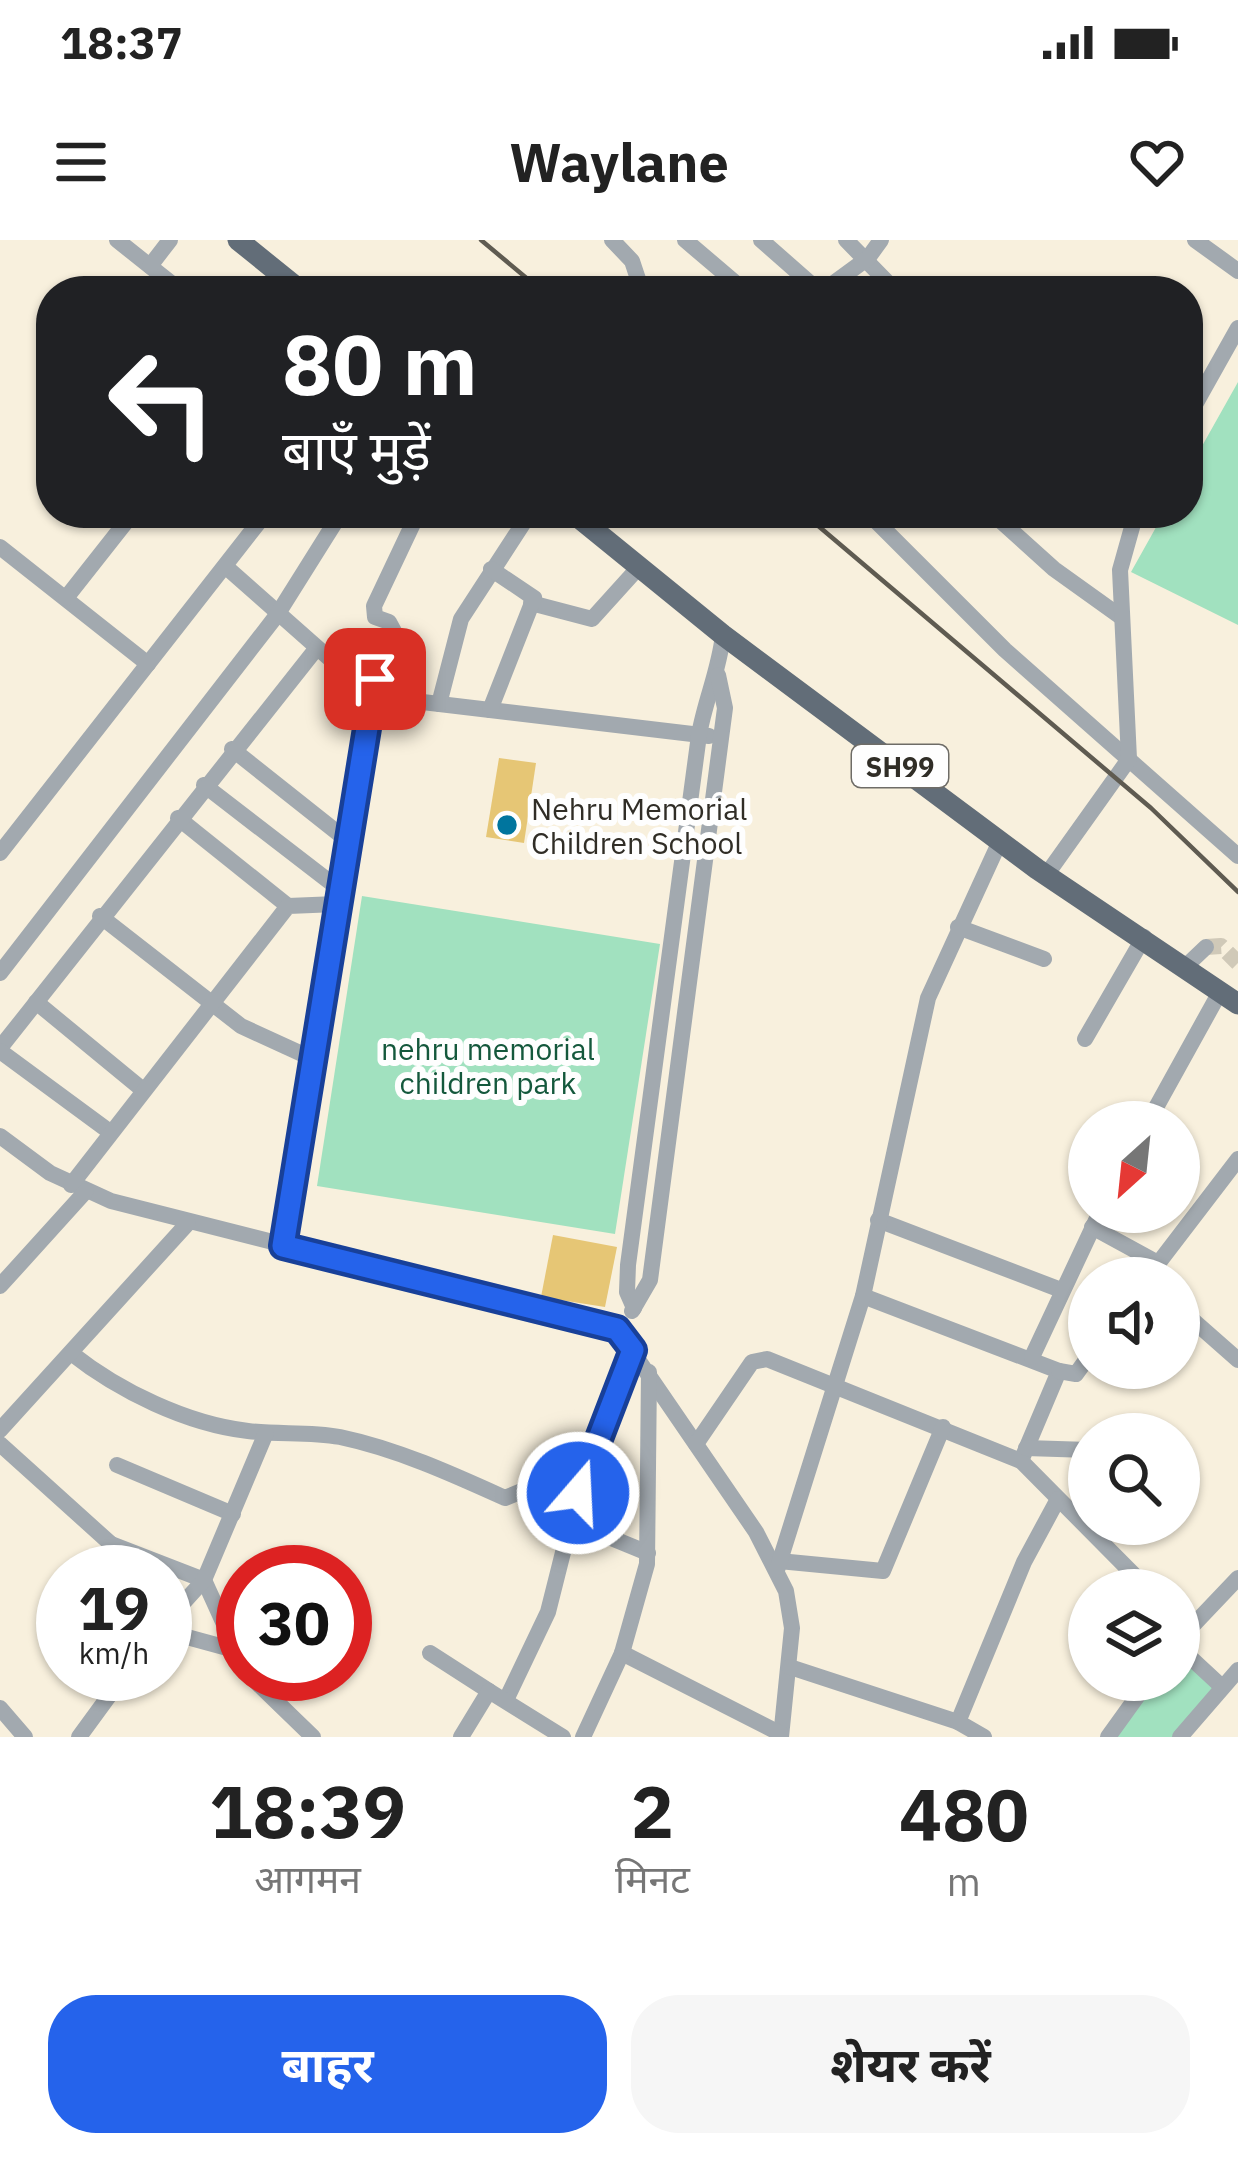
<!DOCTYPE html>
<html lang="hi">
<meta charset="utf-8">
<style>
body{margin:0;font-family:"IBM Plex Sans","Noto Sans Devanagari",sans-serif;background:#f6f6f6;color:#222;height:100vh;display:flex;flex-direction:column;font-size:45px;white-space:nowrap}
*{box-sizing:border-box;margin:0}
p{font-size:39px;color:#767676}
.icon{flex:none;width:66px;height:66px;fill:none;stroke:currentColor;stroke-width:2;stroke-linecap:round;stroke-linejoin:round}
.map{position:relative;height:1497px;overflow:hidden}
.sheet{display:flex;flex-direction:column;background:#fff;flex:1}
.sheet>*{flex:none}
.guide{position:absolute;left:36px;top:36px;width:1167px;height:252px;border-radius:48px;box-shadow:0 3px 9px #0004;background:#202124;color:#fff;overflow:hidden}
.needle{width:78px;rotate:207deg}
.controls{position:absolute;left:1068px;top:861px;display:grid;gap:24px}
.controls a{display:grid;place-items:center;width:132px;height:132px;border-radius:50%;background:#fff;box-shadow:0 3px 9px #0004;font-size:60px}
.speed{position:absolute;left:36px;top:1305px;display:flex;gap:24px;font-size:60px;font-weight:700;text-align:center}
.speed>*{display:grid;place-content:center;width:156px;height:156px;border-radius:50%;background:#fff;box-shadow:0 3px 9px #0004;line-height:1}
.speed small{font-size:30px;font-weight:400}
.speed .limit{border:18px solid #d22;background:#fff;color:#111}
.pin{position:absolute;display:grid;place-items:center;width:102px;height:102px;color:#fff;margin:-51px;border-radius:24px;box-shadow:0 6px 18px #0006}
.me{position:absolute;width:132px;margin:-66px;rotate:19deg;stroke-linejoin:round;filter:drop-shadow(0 0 9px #0008)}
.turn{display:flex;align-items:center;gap:42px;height:252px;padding:0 48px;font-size:54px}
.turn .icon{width:156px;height:156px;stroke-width:2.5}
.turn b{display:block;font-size:84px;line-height:102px}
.eta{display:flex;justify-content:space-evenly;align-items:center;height:204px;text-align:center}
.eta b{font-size:72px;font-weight:700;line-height:84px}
.cta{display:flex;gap:24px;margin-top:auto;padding:24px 48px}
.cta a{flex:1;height:138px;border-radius:48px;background:#2563eb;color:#fff;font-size:48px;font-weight:700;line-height:138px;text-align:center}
.cta a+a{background:#f6f6f6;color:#222}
.status{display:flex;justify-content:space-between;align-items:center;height:84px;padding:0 60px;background:#fff;direction:ltr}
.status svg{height:33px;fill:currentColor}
header{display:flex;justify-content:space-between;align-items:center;height:156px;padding:0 48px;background:#fff;font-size:54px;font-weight:700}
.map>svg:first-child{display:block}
.green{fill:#a1e1bf}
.building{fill:#e6c675}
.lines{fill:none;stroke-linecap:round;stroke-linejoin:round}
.minor-tunnel{stroke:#d0c9b8;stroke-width:16;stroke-dasharray:16 8;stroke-linecap:butt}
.minor{stroke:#a2a9af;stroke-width:16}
.major{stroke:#626d78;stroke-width:21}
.rail{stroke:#5f5b51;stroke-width:4.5}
.route-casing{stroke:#184099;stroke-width:30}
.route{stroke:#2563eb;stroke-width:21}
.poi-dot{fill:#00759e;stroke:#fefefe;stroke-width:4.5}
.labels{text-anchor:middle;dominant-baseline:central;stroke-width:12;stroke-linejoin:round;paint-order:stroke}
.shield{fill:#fefefe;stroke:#6e6c67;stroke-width:3}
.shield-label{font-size:27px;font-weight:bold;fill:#302d26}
.poi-label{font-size:30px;fill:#302d26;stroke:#fefefe;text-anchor:start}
.park-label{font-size:30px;fill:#14583c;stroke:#fefefe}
</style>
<div class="status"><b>18:37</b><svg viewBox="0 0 49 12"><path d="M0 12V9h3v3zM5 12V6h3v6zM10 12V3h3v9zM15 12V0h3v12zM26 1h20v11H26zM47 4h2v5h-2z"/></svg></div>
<header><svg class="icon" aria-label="menu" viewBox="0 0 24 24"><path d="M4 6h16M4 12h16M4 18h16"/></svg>Waylane<svg class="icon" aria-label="heart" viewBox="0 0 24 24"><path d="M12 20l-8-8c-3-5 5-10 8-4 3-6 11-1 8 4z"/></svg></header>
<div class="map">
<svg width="1238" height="1497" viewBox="0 0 1238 1497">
<rect width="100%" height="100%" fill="#f8f0dd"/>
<g class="green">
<polygon points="1238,142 1238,385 1131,332 1164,273 1188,273 1188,231"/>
<polygon points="362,656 660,704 615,994 317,946"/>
<polygon points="1179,1414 1215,1445 1174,1497 1111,1497 1156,1440 1179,1440"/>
</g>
<g class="building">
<polygon points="499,518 536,523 524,603 486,597"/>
<polygon points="553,995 617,1007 605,1067 541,1057"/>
</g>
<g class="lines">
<polyline class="minor-tunnel" points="1206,707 1221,706 1238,723"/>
<g class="minor">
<polyline points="117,0 181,51"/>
<polyline points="612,0 632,21 642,51"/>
<polyline points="685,0 745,51"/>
<polyline points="761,0 819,51"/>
<polyline points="846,0 896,51"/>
<polyline points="1195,0 1238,31"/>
<polyline points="150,26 170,0"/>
<polyline points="823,51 868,18 881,0"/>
<polyline points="1188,177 1238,88"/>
<polyline points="418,273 374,366 375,377 389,382 396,395 372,456 709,496"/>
<polyline points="868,273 1005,410 1238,616"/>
<polyline points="992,273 1054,329 1121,377"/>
<polyline points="0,307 148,424"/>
<polyline points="225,326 372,456 283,1006"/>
<polyline points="66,358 133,273"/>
<polyline points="531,363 592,379 639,327"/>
<polyline points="439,464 461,379 530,273"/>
<polyline points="490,470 534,358 491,329"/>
<polyline points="232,509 348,601"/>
<polyline points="204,545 339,649"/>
<polyline points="178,578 288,666"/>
<polyline points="0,613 266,273"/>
<polyline points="1047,634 1129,519 1120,330 1136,273"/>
<polyline points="100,676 241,786 313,819"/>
<polyline points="958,687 1044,719"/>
<polyline points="1186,726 1206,707"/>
<polyline points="0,733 277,375 341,273"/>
<polyline points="36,762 143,850"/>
<polyline points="1085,799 1144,697"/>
<polyline points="0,808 316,409"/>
<polyline points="0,811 110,892"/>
<polyline points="1148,882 1221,750"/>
<polyline points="0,896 50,933 111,961 617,1089 756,1292 786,1351 792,1388 781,1497"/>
<polyline points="71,945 288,666 337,664"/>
<polyline points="878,980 1061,1050"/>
<polyline points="1092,987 1158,1023"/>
<polyline points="1147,1038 1238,919"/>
<polyline points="0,1046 86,951"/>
<polyline points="863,1056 1059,1131 1021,1221"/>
<path d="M 634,1068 L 627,1052 L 628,1025 L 699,495 C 705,460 719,431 723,395"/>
<polyline points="1179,1068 1238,1120"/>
<polyline points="632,1071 650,1040 725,468 718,435"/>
<path d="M 71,1113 C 119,1151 187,1184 248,1191 C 279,1195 308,1191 340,1197 C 397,1209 452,1234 505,1258 L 585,1225 L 633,1110"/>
<polyline points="1032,1117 1100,972"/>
<polyline points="1059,1131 1076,1134 1089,1116"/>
<polyline points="0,1190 188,983"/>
<polyline points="0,1204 111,1304 122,1332"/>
<polyline points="696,1204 752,1122 767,1119 1021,1221 1149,1350"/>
<polyline points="1026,1208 1089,1210"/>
<polyline points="117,1225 233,1274"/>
<polyline points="570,1281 648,1313"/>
<polyline points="111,1304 204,1340 243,1426"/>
<polyline points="779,1321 883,1331 943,1187"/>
<polyline points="777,1330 863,1056 928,758 1000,601"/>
<polyline points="165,1383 204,1340 266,1193"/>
<polyline points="165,1391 231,1409"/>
<polyline points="1179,1400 1238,1338"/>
<polyline points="1179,1407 1220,1445"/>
<polyline points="430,1413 489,1451"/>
<polyline points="622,1413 781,1494"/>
<polyline points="790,1427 958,1482"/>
<polyline points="248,1434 313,1497"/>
<polyline points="506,1460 548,1372 585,1225"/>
<polyline points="0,1468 25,1497"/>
<polyline points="79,1497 125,1434"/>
<polyline points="461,1497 489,1451 563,1497"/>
<polyline points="583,1497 622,1413 647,1324 649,1132"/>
<polyline points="984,1497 958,1482 1024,1322 1058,1259"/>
<polyline points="1108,1497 1149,1440"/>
<polyline points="1180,1497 1238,1430"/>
</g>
<g class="major">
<polyline points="238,0 301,51"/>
<polyline points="573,273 723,395 1037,629 1238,764"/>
</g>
<g class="rail">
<polyline points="481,0 542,51"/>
<polyline points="803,273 1151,568 1238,652"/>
</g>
</g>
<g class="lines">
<defs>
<polyline id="route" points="375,439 283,1006 617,1089 633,1110 578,1253"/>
</defs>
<use href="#route" class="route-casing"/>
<use href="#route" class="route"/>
</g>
<circle class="poi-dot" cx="507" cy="585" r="12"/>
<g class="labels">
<rect class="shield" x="852" y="505" width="96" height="42" rx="9"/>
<g class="shield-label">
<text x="900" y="526">SH99</text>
</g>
<g class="poi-label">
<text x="531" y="568">Nehru Memorial<tspan x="531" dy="34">Children School</tspan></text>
</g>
<g class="park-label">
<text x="488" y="808">nehru memorial<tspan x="488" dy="34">children park</tspan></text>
</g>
</g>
</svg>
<div class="controls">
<a><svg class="needle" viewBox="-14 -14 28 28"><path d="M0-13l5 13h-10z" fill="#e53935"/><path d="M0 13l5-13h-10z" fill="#767676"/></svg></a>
<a><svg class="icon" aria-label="sound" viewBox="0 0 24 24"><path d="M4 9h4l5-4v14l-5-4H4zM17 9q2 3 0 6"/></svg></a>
<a><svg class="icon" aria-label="search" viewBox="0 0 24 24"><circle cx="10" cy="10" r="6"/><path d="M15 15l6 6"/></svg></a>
<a><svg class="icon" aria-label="layers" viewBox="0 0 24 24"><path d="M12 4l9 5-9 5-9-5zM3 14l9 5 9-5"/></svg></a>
</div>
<div class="speed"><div>19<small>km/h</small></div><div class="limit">30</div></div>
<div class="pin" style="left:375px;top:439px;background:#d93025"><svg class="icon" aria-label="arrive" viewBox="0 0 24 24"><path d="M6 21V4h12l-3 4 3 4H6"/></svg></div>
<svg class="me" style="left:578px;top:1253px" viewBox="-20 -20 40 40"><circle r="17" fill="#2563eb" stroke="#fff" stroke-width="3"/><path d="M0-11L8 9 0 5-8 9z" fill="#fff"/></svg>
<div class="guide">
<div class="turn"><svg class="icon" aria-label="left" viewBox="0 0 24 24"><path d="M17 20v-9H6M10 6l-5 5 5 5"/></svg><div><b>80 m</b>बाएँ मुड़ें</div></div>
</div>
</div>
<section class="sheet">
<div class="eta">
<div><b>18:39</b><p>आगमन</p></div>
<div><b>2</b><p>मिनट</p></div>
<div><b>480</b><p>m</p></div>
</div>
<div class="cta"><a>बाहर</a><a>शेयर करें</a></div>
</section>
